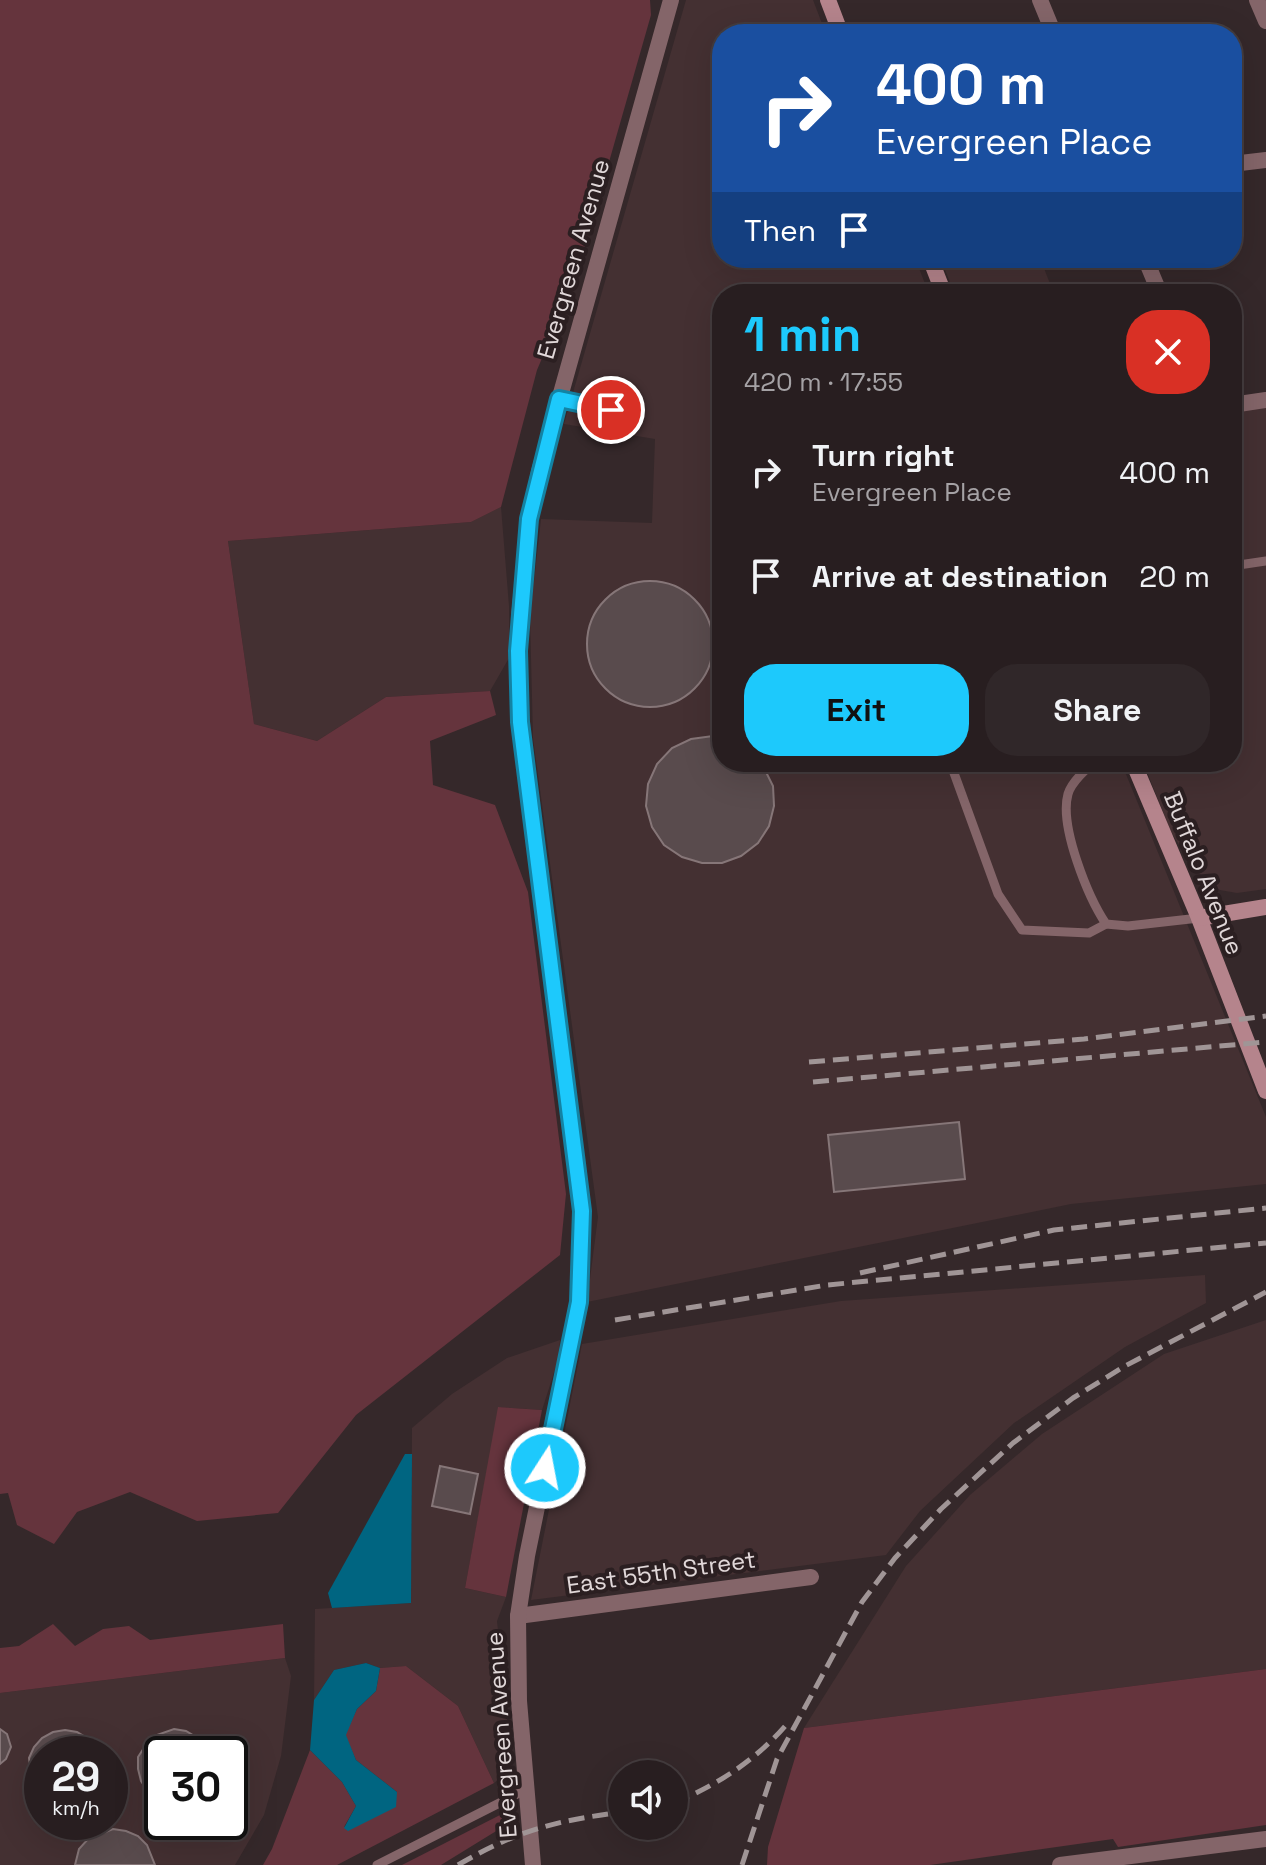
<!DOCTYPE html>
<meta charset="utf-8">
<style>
body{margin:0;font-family:"Space Grotesk",sans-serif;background:#302729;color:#f1f3f6;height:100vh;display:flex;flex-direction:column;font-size:30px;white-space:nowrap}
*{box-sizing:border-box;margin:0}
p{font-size:26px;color:#a5a2a5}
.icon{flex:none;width:44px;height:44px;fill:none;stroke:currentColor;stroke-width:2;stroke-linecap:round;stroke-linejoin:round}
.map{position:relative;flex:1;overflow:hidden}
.side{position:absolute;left:712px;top:284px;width:530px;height:488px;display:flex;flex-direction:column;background:#281e20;border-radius:32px;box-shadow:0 8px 32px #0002,0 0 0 2px #443c3e}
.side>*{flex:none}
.banner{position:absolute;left:712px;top:24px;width:530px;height:244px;border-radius:32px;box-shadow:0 8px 32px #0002,0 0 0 2px #443c3e;background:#1a4fa0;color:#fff;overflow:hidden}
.tools{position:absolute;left:608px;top:1760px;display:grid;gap:16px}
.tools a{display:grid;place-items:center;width:80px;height:80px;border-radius:50%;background:#281e20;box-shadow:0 8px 32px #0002,0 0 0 2px #443c3e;font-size:40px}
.speed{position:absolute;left:24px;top:1736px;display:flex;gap:16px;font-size:40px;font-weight:700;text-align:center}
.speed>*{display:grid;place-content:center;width:104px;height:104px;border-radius:50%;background:#281e20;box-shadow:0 8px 32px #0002,0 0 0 2px #443c3e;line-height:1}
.speed small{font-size:20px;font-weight:400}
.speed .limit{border:4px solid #111;border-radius:12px;background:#fff;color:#111}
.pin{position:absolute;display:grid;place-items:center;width:68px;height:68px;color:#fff;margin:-34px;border:4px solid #fff;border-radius:50%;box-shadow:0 2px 8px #0007}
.me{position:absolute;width:88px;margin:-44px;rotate:11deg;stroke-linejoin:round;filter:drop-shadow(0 0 6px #0008)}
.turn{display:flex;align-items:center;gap:28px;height:168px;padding:0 32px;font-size:36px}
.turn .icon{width:104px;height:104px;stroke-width:2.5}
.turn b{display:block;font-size:56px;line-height:68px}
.then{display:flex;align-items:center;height:76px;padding:0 32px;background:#0003;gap:16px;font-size:30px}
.round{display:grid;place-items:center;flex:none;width:84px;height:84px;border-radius:32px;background:#302729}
.headline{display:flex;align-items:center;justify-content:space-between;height:136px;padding:0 32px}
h1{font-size:48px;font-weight:700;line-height:60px;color:#1dc9fc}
.action{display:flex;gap:16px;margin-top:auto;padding:16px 32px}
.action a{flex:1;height:92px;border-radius:32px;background:#1dc9fc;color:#111;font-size:32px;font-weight:700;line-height:92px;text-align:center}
.action a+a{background:#302729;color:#f1f3f6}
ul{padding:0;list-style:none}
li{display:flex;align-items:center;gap:24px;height:104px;padding:0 32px}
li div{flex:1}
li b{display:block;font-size:30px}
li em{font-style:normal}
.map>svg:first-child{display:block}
.built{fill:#443032;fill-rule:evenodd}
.green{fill:#65343d}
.water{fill:#006581}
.building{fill:#594b4d;stroke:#867678;stroke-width:2}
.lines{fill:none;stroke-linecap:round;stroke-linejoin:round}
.lane{stroke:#846569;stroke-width:9}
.street{stroke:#846569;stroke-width:16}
.secondary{stroke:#b5848c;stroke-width:16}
.rail{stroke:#a09596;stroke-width:5;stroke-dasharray:16 8;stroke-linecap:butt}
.route-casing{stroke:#1383a4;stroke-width:20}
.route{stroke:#1dc9fc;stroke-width:14}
.labels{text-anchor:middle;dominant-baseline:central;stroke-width:8;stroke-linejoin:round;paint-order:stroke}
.street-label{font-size:24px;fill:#e1d8d9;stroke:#2b1f21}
</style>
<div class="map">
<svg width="1266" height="1865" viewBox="0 0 1266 1865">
<rect width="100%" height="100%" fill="#35282a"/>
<g class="built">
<polygon points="686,0 813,0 826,34 722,34 722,258 915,258 929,294 722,294 722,762 1121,762 1266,1117 1266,1184 1071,1204 587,1302 598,1217 533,738 530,617 541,519 652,523 655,439 564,424"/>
<polygon points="940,258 1040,258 1054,294 955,294"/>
<polygon points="1266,407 1266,889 1237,893 1220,890 1208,883 1193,866 1171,832 1143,762 1232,762 1232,412"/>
<polygon points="501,507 509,606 509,658 490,691 386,697 317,741 254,724 228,541 471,522"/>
<polygon points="1205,1275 1206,1303 1125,1347 1014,1423 920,1511 886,1555 531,1600 582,1344 841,1301"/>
<polygon points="1266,1320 1266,1669 804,1728 906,1566 970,1495 1042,1434 1164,1354"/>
<polygon points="560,1340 558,1360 542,1410 499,1407 465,1588 506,1597 497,1621 512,1768 494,1783 458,1706 406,1666 380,1668 366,1663 334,1670 314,1700 315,1609 411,1603 412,1428 452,1394 507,1358"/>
<path d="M 285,1658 L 291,1676 L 281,1756 L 264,1815 L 235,1865 L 0,1865 L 0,1693 ZM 42,1754 L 110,1754 L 110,1822 L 42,1822 ZM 162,1754 L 230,1754 L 230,1822 L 162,1822 Z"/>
</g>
<g class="green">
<polygon points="0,0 650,0 651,15 575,281 537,370 501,507 471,522 228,541 254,724 317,741 386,697 490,691 496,715 430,741 433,785 495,805 528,892 566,1194 560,1255 356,1415 278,1513 197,1521 130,1492 77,1512 54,1544 17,1525 8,1493 0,1494"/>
<polygon points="498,1407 542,1410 506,1597 465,1588"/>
<polygon points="53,1624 75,1646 103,1629 129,1626 150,1640 283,1624 285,1658 0,1693 0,1648 19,1646"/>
<polygon points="406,1666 458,1706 494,1783 337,1865 263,1865 272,1849 310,1750 342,1782 356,1806 344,1827 397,1792 356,1760 345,1735 357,1709 376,1691 380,1668"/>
<polygon points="1266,1669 1266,1825 1118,1847 1113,1839 930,1865 767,1865 768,1847 804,1728"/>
<polygon points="500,1815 506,1825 441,1865 402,1865"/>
</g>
<g class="water">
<polygon points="405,1454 412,1454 411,1603 332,1608 328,1593"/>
<polygon points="366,1663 380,1668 376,1691 357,1709 346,1735 356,1760 397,1792 396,1807 348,1831 344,1828 356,1806 342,1782 310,1750 314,1700 334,1670"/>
</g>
<g class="building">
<circle cx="650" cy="644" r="63"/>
<polygon points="713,736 722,738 722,762 761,762 773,786 774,806 769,826 758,843 741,856 722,863 702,863 682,857 664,845 652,827 646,806 648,784 657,764 672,748 691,739"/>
<polygon points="959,1122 965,1179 834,1192 828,1135"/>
<polygon points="440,1466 478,1474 470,1514 432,1506"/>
<polygon points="0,1729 7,1734 11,1747 6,1759 0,1764"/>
<polygon points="174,1729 186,1731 196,1737 208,1754 162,1754 162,1799 147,1790 141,1781 138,1769 138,1757 151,1737"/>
<polygon points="65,1730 77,1732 87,1738 99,1754 42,1754 42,1794 32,1782 29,1758 34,1747 42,1738 53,1732"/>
<polygon points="113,1829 126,1831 138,1836 147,1845 155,1865 75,1865 79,1849 88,1839"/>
</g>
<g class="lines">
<g class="lane">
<polyline points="1232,566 1266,561"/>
<polyline points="950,762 998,894 1022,930 1089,933 1106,924"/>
<path d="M 1096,762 C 1087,767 1071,783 1068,794 C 1059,826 1088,897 1106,924 L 1128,926 L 1199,918"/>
<polyline points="377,1865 527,1789"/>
</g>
<g class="street">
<polyline points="1040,0 1054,34"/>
<polyline points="1257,0 1266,21"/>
<polyline points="1232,164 1266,160"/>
<polyline points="1145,258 1160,294"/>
<polyline points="559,399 636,415"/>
<polyline points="1232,405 1266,400"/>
<polyline points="518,1616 811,1577"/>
<polyline points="533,1865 519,1701 518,1616 527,1556 579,1302 582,1211 520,722 519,617 529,519 539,472 671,0"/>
<polyline points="1060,1865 1266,1839"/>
</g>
<g class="secondary">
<polyline points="828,0 841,34"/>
<polyline points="930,258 944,294"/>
<polyline points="1133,762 1199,918 1266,1091"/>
<polyline points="1199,918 1266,907"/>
</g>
<g class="rail">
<polyline points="809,1062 1084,1039 1266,1016"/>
<polyline points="813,1082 1266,1042"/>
<polyline points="860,1273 1054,1230 1266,1208"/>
<polyline points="615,1320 827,1285 1266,1243"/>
<path d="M 674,1803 C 719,1784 756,1760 787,1724"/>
<path d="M 458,1865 C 518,1830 555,1821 622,1812"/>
<polyline points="742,1865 777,1759 862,1602 895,1558 941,1509 1013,1443 1073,1398 1125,1366 1266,1292"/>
</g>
</g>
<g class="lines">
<defs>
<polyline id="route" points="545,1468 579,1302 582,1211 520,722 518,651 529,519 559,399 611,410"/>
</defs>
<use href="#route" class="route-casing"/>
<use href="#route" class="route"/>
</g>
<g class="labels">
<g class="street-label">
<text transform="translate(573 259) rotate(-74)">Evergreen Avenue</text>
<text transform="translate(1204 873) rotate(68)">Buffalo Avenue</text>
<text transform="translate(661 1572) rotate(-8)">East 55th Street</text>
<text transform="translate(501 1735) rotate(-94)">Evergreen Avenue</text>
</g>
</g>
</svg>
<div class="tools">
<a><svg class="icon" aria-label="sound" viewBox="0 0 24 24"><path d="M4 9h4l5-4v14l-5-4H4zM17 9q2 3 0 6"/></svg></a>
</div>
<div class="speed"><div>29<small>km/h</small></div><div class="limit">30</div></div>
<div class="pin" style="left:611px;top:410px;background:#d93025"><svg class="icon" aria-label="arrive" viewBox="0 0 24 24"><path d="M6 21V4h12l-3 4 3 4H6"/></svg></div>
<svg class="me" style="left:545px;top:1468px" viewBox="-20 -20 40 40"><circle r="17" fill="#1dc9fc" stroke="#fff" stroke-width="3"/><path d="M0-11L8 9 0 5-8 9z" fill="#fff"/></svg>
<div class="banner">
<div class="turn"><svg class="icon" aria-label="right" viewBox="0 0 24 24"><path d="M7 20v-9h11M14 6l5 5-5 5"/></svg><div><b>400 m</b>Evergreen Place</div></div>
<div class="then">Then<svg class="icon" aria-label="arrive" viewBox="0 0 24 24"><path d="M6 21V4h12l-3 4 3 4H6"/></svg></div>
</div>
<section class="side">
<div class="headline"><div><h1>1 min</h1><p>420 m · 17:55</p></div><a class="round" style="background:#d93025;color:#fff"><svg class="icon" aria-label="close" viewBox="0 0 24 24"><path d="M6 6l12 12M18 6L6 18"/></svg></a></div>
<ul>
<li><svg class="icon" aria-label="right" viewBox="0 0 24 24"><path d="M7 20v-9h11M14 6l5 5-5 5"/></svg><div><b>Turn right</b><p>Evergreen Place</p></div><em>400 m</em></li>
<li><svg class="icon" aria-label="arrive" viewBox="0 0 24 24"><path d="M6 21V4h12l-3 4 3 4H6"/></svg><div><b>Arrive at destination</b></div><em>20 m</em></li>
</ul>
<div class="action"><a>Exit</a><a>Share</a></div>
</section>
</div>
